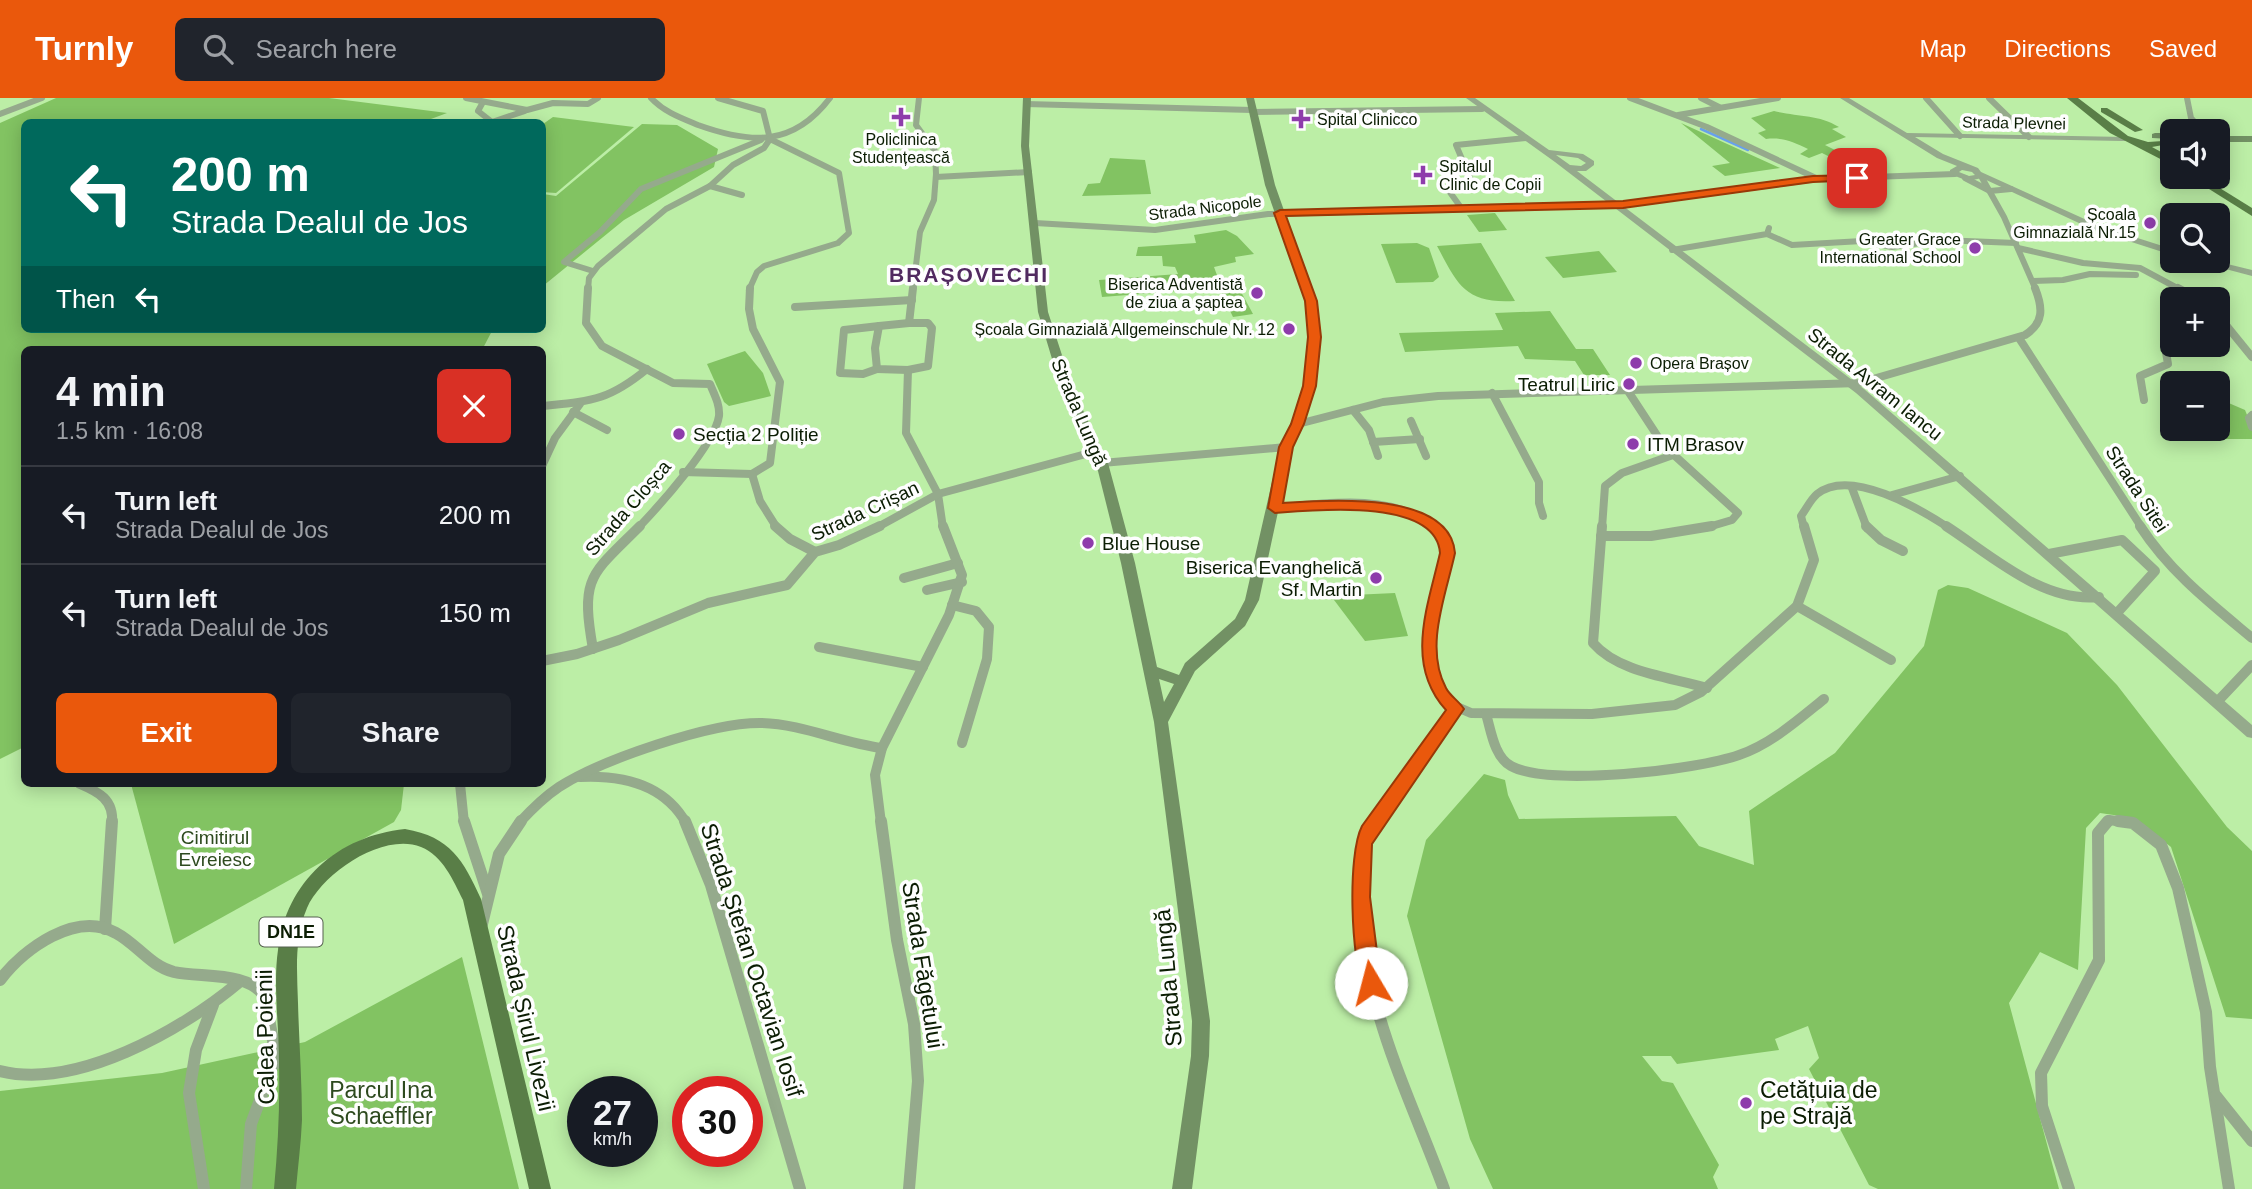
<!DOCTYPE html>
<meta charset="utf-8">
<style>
body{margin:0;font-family:Helvetica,sans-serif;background:#20242c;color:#f1f3f6;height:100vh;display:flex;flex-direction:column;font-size:26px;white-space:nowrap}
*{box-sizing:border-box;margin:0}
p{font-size:23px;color:#9ea1a6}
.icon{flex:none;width:38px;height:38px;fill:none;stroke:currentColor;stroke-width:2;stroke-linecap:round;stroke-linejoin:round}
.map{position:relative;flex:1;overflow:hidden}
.side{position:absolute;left:21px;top:248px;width:525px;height:441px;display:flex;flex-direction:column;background:#171b24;border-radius:10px;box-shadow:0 4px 18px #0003}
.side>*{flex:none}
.hud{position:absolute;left:21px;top:21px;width:525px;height:214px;border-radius:10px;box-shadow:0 4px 18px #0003;background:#00695c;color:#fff;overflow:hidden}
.buttons{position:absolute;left:2160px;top:21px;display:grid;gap:14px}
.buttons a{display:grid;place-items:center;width:70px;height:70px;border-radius:10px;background:#171b24;box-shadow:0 4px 18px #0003;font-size:35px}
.speed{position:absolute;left:567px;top:978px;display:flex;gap:14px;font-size:35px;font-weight:700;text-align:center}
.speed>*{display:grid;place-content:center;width:91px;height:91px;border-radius:50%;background:#171b24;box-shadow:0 4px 18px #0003;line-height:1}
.speed small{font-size:18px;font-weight:400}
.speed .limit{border:10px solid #d22;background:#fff;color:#111}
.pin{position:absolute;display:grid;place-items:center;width:60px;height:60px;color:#fff;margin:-30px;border-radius:14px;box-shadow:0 4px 10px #0006}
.me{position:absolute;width:77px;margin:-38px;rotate:352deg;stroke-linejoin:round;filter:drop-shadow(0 0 5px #0008)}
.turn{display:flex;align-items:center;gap:24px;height:147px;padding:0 35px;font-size:32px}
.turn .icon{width:91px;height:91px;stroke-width:2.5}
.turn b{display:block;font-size:49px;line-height:60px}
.then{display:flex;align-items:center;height:66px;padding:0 35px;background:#0003;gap:14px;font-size:26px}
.round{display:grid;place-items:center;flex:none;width:74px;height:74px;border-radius:10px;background:#20242c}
.summary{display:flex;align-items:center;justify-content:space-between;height:119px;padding:0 35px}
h1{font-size:42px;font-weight:600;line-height:52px}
.primary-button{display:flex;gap:14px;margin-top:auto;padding:14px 35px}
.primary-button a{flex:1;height:80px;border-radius:10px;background:#ea580c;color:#fff;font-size:28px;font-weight:600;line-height:80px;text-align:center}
.primary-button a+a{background:#20242c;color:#f1f3f6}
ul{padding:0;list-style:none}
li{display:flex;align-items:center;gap:21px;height:98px;padding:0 35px;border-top:2px solid #363941}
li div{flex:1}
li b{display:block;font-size:26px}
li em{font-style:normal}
header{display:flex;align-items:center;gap:42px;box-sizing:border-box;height:98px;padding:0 35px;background:#ea580c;color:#fff}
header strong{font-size:33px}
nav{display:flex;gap:38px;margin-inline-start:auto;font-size:24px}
.search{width:490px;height:63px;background:#20242c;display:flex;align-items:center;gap:18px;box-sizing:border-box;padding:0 24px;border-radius:10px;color:#9ea1a6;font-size:26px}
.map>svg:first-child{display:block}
.green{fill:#82c362}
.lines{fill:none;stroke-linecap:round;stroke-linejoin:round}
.stream{stroke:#67a0ed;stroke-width:2.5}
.minor-far3{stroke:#95aa8c;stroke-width:6}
.minor-far2{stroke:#95aa8c;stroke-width:8}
.minor-far1{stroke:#95aa8c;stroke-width:10}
.minor{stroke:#95aa8c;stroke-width:12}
.tertiary{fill:#95aa8c;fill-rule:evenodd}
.secondary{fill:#729164;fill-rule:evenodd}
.primary{fill:#597e47;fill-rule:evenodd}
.route{fill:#ea580c;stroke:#983908;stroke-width:2}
.poi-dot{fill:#8e3cab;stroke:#fefefe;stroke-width:2.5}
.labels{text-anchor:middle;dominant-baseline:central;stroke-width:7;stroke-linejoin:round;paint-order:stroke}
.far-poi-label{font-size:16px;fill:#0b1d03;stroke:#fefefe;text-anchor:end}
.far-street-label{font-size:16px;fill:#0b1d03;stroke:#fefefe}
.shield{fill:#fefefe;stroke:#54604e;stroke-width:2}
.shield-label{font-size:18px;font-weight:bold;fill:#0b1d03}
.poi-label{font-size:19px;fill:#0b1d03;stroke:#fefefe;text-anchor:start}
.street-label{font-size:19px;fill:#0b1d03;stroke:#fefefe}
.park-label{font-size:19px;fill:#2d4a1e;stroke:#fefefe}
.far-district-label{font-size:21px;font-weight:bold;letter-spacing:2px;fill:#512a60;stroke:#fefefe}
.near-street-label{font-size:23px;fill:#0b1d03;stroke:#fefefe}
.near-park-label{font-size:23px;fill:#2d4a1e;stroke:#fefefe}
.near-poi-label{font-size:23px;fill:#0b1d03;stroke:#fefefe;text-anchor:start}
</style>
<header>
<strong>Turnly</strong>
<div class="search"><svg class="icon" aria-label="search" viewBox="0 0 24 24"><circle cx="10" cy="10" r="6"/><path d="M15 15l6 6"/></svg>Search here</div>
<nav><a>Map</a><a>Directions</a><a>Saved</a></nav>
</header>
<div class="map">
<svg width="2252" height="1091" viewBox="0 0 2252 1091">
<rect width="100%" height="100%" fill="#bceea6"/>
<g class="green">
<polygon points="56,0 329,0 447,15 423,24 24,24 24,231 493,231 482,252 24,252 24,649 0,661 0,25"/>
<path d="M 1774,13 C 1798,19 1818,16 1839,29 L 1832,31 L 1846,39 L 1825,47 L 1843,56 L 1832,60 L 1822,55 L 1809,60 L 1800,56 L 1808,51 C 1793,44 1783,39 1766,41 L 1758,35 L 1766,32 L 1751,20 Z"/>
<polygon points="553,19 634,29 556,95 542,94 543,26"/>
<polygon points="1681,25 1780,70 1725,78 1712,68 1730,65"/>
<polygon points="642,26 677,27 718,51 714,69 624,122 543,188 543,96 556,98"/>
<polygon points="1110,60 1145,62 1151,96 1082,98 1088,86 1100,85"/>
<polygon points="1495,115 1507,132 1479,134 1467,117"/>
<polygon points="1226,132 1237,138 1254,156 1235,159 1236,164 1214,169 1218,180 1205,183 1204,191 1102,199 1099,182 1178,176 1175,169 1163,168 1162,158 1136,158 1138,149 1196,145 1194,137"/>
<polygon points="1417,145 1429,150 1439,179 1433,184 1396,185 1381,146"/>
<path d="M 1481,145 L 1515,203 C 1465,206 1458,187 1437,148 Z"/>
<polygon points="1599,153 1617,174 1563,180 1545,159"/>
<polygon points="1240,192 1253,216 1233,219 1221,194"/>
<polygon points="1550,213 1576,251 1593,251 1610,277 1584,277 1575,263 1525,261 1518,248 1405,254 1399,235 1503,232 1495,215"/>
<polygon points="745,253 763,275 771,298 729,308 724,304 707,266"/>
<polygon points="2224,303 2245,312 2252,329 2252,341 2226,341 2216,335 2217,304"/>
<polygon points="1948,487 1968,490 2067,535 2117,587 2227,729 2252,753 2252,921 2226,919 2171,749 2134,720 2100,715 2086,730 2078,872 2040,854 2009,905 2059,1091 1878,1091 1869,1087 1809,971 1819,960 1808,928 1775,941 1779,952 1677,966 1671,958 1642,958 1662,983 1673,985 1719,1067 1713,1079 1718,1091 1493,1091 1470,1041 1407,818 1426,742 1484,676 1505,682 1508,697 1519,721 1676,718 1699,748 1754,767 1749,713 1835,655 1924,548 1938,492"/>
<polygon points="1395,495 1408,538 1365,543 1331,498"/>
<polygon points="131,686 404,686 401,712 394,724 174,846"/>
<polygon points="462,859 519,1091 0,1091 0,993 162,975 305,944"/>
</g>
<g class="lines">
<polyline class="stream" points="1701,31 1748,52"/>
<g class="minor-far3">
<polyline points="466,0 527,12 553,5 588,6 598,0"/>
<path d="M 651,0 C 664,14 681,20 698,27 C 751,46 793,49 830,0"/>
<polyline points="718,0 763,13 770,41"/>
<polyline points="1630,0 1707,29 1816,80"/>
<polyline points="1701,0 1719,9"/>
<polyline points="1926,0 1960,38"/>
<polyline points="1989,0 2029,39"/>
<polyline points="2187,0 2191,20 2203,33"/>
<polyline points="483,4 478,13 492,24"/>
<polyline points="1026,6 1252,12"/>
<polyline points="1253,14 1482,11"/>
<polyline points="0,16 42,0"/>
<polyline points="1678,17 1778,0"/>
<polyline points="492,24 525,13"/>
<polyline points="1981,78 2004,119 2036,192"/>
<polyline points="936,79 1029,74"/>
<polyline points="1965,80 1990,93 2011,91"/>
<polyline points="710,88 742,97"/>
<polyline points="1462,111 1449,93 1467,85 1470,80 1456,47 1526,40"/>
<polyline points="1035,125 1155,132 1268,116 1623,107 1817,81 1955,76"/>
<polyline points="1767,136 1792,147 1862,143 1892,149 1941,142 2016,145"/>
<polyline points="2018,150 2083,165 2140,170 2181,192"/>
<polyline points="1672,152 1767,136 1769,130"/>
<polyline points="593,173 564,164 600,134 641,91 761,42"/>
<polyline points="2033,183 2063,182 2090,176 2136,177"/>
<polyline points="588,192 589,180 598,168 666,111 710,88 733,67 764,50 770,41"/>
<polyline points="749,192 757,174 764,168 838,145 849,135 839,75 770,41"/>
<polyline points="913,192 920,134 934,102 936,76 935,53 916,27 919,0"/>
</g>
<g class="minor-far2">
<path d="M 588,190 L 586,225 L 602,248 L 673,285 L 710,286 C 714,296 720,306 719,318 C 715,346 659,408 638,430"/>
<polyline points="2178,190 2198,201"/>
<polyline points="795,209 912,202"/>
<polyline points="2217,216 2252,259"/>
<polyline points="909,225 913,190"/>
<polygon points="909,225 928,225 932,230 928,268 908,272 877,271 875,250 879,228"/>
<polyline points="2019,240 2142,430"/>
<polyline points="877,271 863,276 840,275 844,232 879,228"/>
<polyline points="908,272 906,335 938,396 943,430"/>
<polyline points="1628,293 1664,348 1738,415 1732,422 1705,430"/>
<polyline points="1492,295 1539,384 1539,405 1543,418"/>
<polyline points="2144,302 2140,278 2168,266 2164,243 2172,212"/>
<path d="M 542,308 C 591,303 608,303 647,271"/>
<polyline points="1353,312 1369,332 1378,358"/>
<polyline points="573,314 607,332"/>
<polyline points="2252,317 2249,320 2252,329"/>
<polyline points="1411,323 1426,358"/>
<path d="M 1298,326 L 1383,304 L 1438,298 L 1859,285 L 2025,237 C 2044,225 2043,210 2035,190"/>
<polyline points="1373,344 1420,341"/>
<polyline points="1102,365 1286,349"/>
<polyline points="542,368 555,340 580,306"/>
<polyline points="683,374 752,376 770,365 780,284 753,231 749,211 750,190"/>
<polyline points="752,376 760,403 777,430"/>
<polyline points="1852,390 1867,430"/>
<polyline points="1892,397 1960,378"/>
<path d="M 1275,410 C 1324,405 1394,394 1434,430"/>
<polyline points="876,430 938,396 1097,353"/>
<polyline points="1602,430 1605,388 1622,375 1673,357"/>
<path d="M 1804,430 L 1801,418 C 1806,411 1811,401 1817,396 C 1850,369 1920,411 1949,430"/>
</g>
<g class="minor-far1">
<polyline points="775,428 790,441 815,454"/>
<polyline points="1432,428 1440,435 1447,455 1436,496 1429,547 1430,570 1437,591 1450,606 1471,615 1592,616 1675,607 1701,594 1797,508 1814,462 1804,428"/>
<path d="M 1602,428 L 1593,545 C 1619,575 1671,579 1707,590"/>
<polyline points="1866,428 1881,442 1903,453"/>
<path d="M 1946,428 C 1991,457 2042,505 2099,499"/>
<path d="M 2140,428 C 2170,474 2210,505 2252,540"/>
<polyline points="1601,438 1651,438 1712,428"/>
<polyline points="2049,456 2122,442 2155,473 2117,515"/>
<polyline points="904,480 958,465"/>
<polyline points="927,492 962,484"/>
<polyline points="952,507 976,513 989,529 987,561 962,645"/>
<polyline points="1797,508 1891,562"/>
<polyline points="819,549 923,569"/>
<path d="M 593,551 C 580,478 591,477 640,428"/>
<polyline points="542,563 577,556 619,542 708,505 787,487 815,454 839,447 880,428"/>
<polyline points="2218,603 2252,567"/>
<path d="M 1486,616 C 1491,632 1494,659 1511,668 C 1550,689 1697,672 1739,657 C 1771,646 1798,622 1824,601"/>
<path d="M 580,679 C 622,677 664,686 686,725"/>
<path d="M 80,686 C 99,694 114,702 112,725"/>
<polyline points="460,686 464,725"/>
<path d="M 519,725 C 531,712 544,699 559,689 C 601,662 711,624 762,625 C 802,626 842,645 882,650"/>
<polyline points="881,725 875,677 882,650 949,517 962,477 943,428"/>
<polyline points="1374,725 1455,611"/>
<polyline points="2107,725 2109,722 2132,725"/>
</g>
<g class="minor">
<polyline points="464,723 488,796"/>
<polyline points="685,723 711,787 800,1091"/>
<polyline points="881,723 897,842 914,926 918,983 909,1091"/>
<path d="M 1375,723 C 1347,763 1363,860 1376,906 C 1392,967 1422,1031 1444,1091"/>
<polyline points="2118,723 2133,725 2161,747 2178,790 2206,914 2210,969 2229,1091"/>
<polyline points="482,826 499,756 521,723"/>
<polyline points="105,831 112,723"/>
<path d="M 0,882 C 24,851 76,812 116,835 C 137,846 150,868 174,874 C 201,880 249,873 265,899 L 276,959 L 286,970"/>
<path d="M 0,973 C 76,992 182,932 238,885"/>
<polyline points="2216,998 2252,1043"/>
<polyline points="204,1091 189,995 196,952 213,907"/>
<polyline points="246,1091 251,1026 276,959"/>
<polyline points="2069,1091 2042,1008 2041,975 2099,862 2098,735 2108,723"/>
</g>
<g class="tertiary">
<path d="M 1466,0 L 1475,0 L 1549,52 L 1583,56 L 1594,63 L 1594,67 L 1586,73 L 1577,73 L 1864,291 L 2252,627 L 2252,640 L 2247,639 L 1856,295 L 1555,64 ZM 1556,57 L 1578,60 L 1586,65 L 1581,68 L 1570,67 Z"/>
<path d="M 1840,0 L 1849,0 L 1907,35 L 2125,39 L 2125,43 L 2122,43 L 1915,39 L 1943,56 L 1978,70 L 1981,74 L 2100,128 L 2172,151 L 2172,157 L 2094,132 L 1982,80 L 1968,83 L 1950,76 L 1950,72 L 1957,68 L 1937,60 ZM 1962,72 L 1972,74 L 1975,77 L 1969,78 L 1959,74 Z"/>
<polygon points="2202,163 2215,163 2252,172 2252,178 2203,165"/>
</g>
<g class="secondary">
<path d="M 1023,0 L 1031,0 L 1029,48 L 1048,214 L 1073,291 L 1108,365 L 1135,465 L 1157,569 L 1179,577 L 1185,565 L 1235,521 L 1245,502 L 1280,349 L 1292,326 L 1303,288 L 1309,239 L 1306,203 L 1265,87 L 1246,0 L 1254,0 L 1275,87 L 1316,203 L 1319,239 L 1315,288 L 1304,326 L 1292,349 L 1259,502 L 1245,528 L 1195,573 L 1168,624 L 1210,923 L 1209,958 L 1192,1091 L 1172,1091 L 1191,958 L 1192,923 L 1154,624 L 1121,465 L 1096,365 L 1061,291 L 1038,214 L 1021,48 ZM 1159,581 L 1174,586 L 1164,604 Z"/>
<polygon points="2155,35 2172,35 2172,41 2152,40 2152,36"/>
<rect x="2217" y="38" width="35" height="6"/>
</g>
<g class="primary">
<polygon points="2067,0 2078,0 2128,38 2148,44 2163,43 2163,47 2152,49 2172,60 2172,67 2110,35"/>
<polygon points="2101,10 2107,10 2143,32 2135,34 2101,14"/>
<polygon points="2190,79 2202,79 2252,110 2252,118"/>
<path d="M 405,731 C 451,739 463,762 481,801 L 551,1091 L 529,1091 L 463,802 C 453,782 443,758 421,749 C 382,734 322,776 307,810 C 294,841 297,873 298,905 C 299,944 302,983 302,1022 C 301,1045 298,1068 296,1091 L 274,1091 C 278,1048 280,1007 279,964 C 279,928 273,886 278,852 C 286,783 338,738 405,731 Z"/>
</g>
</g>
<path class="route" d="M 1857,77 L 1860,78 L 1860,82 L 1813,84 L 1623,110 L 1286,118 L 1317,203 L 1321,239 L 1316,288 L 1304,326 L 1293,349 L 1283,405 C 1326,402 1450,392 1455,455 C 1446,497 1424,549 1446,590 C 1450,598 1459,603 1464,611 L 1372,746 L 1370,799 L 1381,885 L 1378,892 L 1371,894 L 1364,892 C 1351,862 1347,757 1362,728 L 1446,612 C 1404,566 1428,508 1440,455 C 1436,399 1313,412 1275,415 L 1268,410 L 1279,349 L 1291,326 L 1303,288 L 1308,239 L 1305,203 L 1274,115 L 1280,112 L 1623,103 L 1813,78 Z"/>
<g class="poi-dot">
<path d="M897.5 8.5h7v7h7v7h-7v7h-7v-7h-7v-7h7z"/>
<path d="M1297.5 10.5h7v7h7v7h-7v7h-7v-7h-7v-7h7z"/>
<path d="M1419.5 66.5h7v7h7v7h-7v7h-7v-7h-7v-7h7z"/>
<circle cx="2150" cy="125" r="7"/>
<circle cx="1975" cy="150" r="7"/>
<circle cx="1257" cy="195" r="7"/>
<circle cx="1289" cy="231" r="7"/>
<circle cx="1636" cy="265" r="7"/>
<circle cx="1629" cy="286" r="7"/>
<circle cx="679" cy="336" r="7"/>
<circle cx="1633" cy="346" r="7"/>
<circle cx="1088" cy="445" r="7"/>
<circle cx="1376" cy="480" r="7"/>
<circle cx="1746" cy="1005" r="7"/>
</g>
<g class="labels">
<g class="far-poi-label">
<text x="1317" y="21" text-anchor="start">Spital Clinicco</text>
<text x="901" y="41" text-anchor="middle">Policlinica<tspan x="901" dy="18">Studențească</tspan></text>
<text x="1439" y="68" text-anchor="start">Spitalul<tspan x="1439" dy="18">Clinic de Copii</tspan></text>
<text x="2136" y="116">Școala<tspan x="2136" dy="18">Gimnazială Nr.15</tspan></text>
<text x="1961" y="141">Greater Grace<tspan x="1961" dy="18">International School</tspan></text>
<text x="1243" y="186">Biserica Adventistă<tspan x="1243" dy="18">de ziua a șaptea</tspan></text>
<text x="1275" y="231">Școala Gimnazială Allgemeinschule Nr. 12</text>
<text x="1650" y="265" text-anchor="start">Opera Brașov</text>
</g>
<g class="far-street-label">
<text transform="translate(2014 25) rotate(1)">Strada Plevnei</text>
<text transform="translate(1205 110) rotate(-7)">Strada Nicopole</text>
</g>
<rect class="shield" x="259.5" y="819.5" width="63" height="29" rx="5"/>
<g class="shield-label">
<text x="291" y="834">DN1E</text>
</g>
<g class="poi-label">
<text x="1615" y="286" text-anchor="end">Teatrul Liric</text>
<text x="693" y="336">Secția 2 Poliție</text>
<text x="1647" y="346">ITM Brasov</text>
<text x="1102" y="445">Blue House</text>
<text x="1362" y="469" text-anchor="end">Biserica Evanghelică<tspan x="1362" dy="22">Sf. Martin</tspan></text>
</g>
<g class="street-label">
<text transform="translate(1875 286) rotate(39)">Strada Avram Iancu</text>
<text transform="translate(1079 314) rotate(67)">Strada Lungă</text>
<text transform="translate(2137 391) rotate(57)">Strada Sitei</text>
<text transform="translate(628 410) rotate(-49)">Strada Cloșca</text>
<text transform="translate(865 413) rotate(-25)">Strada Crișan</text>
</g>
<g class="park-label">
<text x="215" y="739">Cimitirul<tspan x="215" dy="22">Evreiesc</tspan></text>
</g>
<g class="far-district-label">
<text x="969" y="176">BRAȘOVECHI</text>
</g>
<g class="near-street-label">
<text transform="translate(752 862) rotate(72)">Strada Ștefan Octavian Iosif</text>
<text transform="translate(923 867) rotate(81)">Strada Făgetului</text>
<text transform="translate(1168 880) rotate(-95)">Strada Lungă</text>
<text transform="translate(526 920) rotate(77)">Strada Șirul Livezii</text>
<text transform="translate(265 939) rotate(-91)">Calea Poienii</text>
</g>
<g class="near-park-label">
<text x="381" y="992">Parcul Ina<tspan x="381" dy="26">Schaeffler</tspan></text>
</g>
<g class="near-poi-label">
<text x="1760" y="992">Cetățuia de<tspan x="1760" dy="26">pe Strajă</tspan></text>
</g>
</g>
</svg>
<div class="buttons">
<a><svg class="icon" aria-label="sound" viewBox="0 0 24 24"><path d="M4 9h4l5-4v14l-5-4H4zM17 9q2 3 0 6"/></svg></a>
<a><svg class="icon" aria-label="search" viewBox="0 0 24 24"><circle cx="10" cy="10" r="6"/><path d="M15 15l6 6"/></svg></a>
<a>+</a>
<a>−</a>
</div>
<div class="speed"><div>27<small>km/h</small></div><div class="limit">30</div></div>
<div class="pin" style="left:1857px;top:80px;background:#d93025"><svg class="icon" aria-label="arrive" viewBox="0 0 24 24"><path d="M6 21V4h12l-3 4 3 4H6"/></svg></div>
<svg class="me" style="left:1371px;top:885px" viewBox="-20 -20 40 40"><circle r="19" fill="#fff"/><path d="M0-13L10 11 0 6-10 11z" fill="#ea580c"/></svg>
<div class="hud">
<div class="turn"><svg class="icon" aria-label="left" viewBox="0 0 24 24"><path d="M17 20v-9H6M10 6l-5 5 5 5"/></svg><div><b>200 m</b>Strada Dealul de Jos</div></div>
<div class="then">Then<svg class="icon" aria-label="left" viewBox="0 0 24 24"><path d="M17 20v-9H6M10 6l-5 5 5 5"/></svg></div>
</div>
<section class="side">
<div class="summary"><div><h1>4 min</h1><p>1.5 km · 16:08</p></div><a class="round" style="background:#d93025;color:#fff"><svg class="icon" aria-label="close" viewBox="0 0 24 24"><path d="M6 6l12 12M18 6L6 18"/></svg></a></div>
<ul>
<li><svg class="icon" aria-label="left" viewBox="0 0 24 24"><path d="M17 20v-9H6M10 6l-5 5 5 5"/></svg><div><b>Turn left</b><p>Strada Dealul de Jos</p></div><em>200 m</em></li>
<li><svg class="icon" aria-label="left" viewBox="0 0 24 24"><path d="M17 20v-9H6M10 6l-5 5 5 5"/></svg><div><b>Turn left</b><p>Strada Dealul de Jos</p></div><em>150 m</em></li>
</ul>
<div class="primary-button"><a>Exit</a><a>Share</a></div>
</section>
</div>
